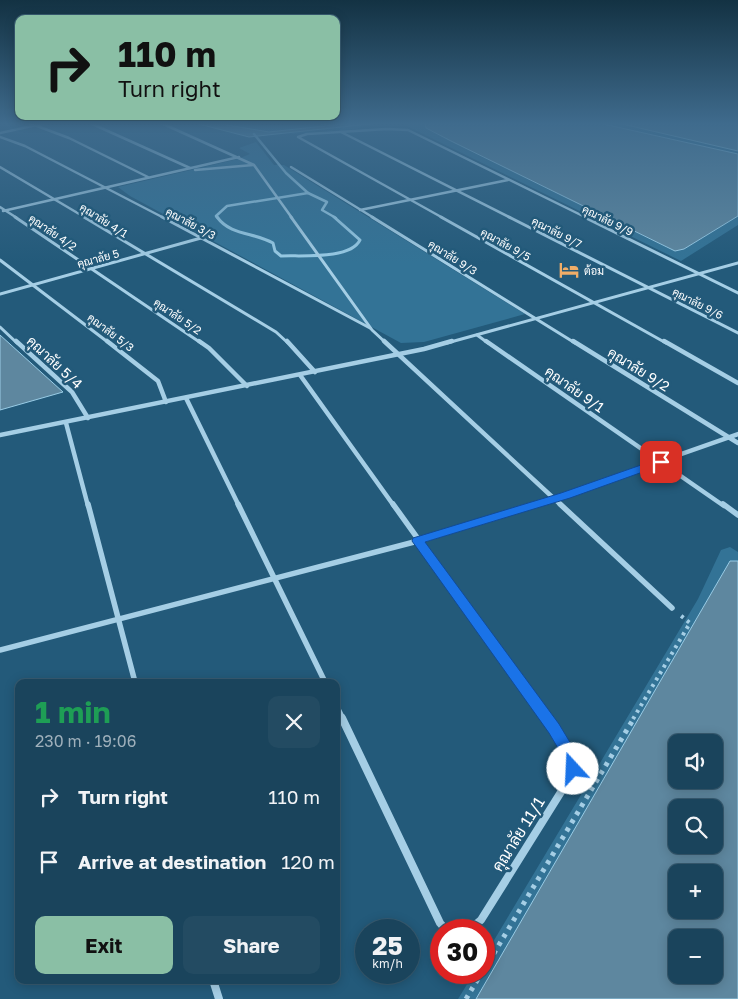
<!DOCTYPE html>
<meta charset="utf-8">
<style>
body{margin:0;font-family:"Golos Text",Sarabun,sans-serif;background:#234b62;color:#f1f3f6;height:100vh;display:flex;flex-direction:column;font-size:19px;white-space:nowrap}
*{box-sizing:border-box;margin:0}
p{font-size:16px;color:#9fb0bb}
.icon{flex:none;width:28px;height:28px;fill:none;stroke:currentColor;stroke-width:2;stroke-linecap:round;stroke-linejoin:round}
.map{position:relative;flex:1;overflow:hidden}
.side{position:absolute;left:15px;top:679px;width:325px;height:305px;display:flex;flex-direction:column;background:#1a445c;border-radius:10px;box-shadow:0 2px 12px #0003,0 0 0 1px #385c72}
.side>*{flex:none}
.top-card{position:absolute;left:15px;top:15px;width:325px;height:105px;border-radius:10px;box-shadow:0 2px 12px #0003,0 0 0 1px #385c72;background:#8abfa5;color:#111;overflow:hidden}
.buttons{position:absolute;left:668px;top:734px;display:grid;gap:10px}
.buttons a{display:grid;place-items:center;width:55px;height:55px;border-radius:10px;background:#1a445c;box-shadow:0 2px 12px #0003,0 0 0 1px #385c72;font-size:25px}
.speed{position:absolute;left:355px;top:919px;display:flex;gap:10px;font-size:25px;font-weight:700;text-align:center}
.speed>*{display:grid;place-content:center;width:65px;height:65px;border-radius:50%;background:#1a445c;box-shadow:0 2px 12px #0003,0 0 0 1px #385c72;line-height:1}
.speed small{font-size:12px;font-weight:400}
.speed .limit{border:8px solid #d22;background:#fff;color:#111}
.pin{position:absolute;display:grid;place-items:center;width:42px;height:42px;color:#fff;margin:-21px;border-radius:10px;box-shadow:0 2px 8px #0006}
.me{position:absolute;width:55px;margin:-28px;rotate:340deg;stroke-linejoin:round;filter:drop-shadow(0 0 4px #0008)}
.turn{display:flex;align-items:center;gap:18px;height:105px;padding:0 20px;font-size:22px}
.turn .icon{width:65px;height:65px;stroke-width:2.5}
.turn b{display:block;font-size:35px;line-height:42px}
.round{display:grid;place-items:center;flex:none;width:52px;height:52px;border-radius:10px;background:#234b62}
.head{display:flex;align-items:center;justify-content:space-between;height:85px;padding:0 20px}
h1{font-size:30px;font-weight:700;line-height:38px;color:#1e9e55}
.primary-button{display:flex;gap:10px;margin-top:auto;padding:10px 20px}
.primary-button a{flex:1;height:58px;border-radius:10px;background:#8abfa5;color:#111;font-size:20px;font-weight:700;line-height:58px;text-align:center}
.primary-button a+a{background:#234b62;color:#f1f3f6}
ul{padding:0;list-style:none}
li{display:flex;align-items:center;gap:15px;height:65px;padding:0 20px}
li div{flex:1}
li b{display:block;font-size:19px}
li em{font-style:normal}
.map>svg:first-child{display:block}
.green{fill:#337396}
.water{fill:#5e879f;stroke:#99cce6;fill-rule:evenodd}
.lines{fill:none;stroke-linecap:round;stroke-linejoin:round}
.stream-far1{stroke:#99cce6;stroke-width:2.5}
.stream{stroke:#99cce6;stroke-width:3}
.path-far1{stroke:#a5cee5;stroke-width:4;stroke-dasharray:3 4.5;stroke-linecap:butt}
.path{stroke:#a5cee5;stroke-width:5;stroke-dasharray:4 5.5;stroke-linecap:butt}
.minor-far4{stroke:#a5cee5;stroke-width:2.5}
.minor-far3{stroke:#a5cee5;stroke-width:3}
.minor-far2{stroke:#a5cee5;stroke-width:4.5}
.minor-far1{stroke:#a5cee5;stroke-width:5.5}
.minor{stroke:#a5cee5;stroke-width:8}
.route{fill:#1a73e8;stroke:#114b97}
.labels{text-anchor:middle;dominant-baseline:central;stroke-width:5;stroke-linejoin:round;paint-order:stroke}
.far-street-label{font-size:11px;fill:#fff;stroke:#235a7a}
.far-poi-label{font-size:11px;fill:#fff;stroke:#235a7a;text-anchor:start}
.street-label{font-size:14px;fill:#fff;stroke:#235a7a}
.near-street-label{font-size:16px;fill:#fff;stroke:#235a7a}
</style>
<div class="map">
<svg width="738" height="999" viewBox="0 0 738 999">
<rect width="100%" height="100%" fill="#235a7a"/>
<g class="green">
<polygon points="200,123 257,123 261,125 351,123 269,132 221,124"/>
<polygon points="410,123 425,123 426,128 451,141 675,251 684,249 738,216 738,225 681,261 405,125"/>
<polygon points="600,123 618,123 738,151 738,154"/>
<polygon points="363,124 371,124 355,129 289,134 308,129"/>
<polygon points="256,142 274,165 284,165 525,314 424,342 401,343 130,196 118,187 238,159 250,154 239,148"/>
<polygon points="730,547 738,552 738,561 730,561 476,999 458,999 474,973 484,972 484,957 698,599 721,550"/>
</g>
<g class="water">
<polygon points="195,123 221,124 269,132 351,123 378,123 249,137"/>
<polygon points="425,123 599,123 738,154 738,216 684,249 675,251 451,141 426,128"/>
<polygon points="618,123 738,123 738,151"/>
<polygon points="0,335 63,392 0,410"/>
<path d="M 730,561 L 738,561 L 738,999 L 476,999 ZM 714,742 L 714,780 L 676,780 L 676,742 ZM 676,808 L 714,808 L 714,845 L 676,845 ZM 714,872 L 714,910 L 676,910 L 676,872 ZM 676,938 L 714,938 L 714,975 L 676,975 Z"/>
</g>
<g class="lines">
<g class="stream-far1">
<polyline points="254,134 286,173 308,193"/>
<polyline points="308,193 327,202 322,210 336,218"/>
<polyline points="218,218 216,216 227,206 308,193"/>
</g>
<path class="stream" d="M 217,217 C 231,236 254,232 273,243 L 275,251 L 281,256 C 301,255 350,260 360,240 L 334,217"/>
<polyline class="path-far1" points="633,719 690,623 680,615"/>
<g class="path">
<polyline points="484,970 634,718"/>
<polyline points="466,999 482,972"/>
</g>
<g class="minor-far4">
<polyline points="29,123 69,138 148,177"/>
<polyline points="90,123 190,168"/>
<polyline points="161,123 254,165 292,218"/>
<polyline points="341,132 511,218"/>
<polyline points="0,133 46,123"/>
<polyline points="0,137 25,146 164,218"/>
<polyline points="0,167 86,218"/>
<polyline points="291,167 374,218"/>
<polyline points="195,170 253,165"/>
<polyline points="0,207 17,218"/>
<polyline points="360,210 508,180"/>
<polyline points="3,211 239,157"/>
<polyline points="443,218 298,137 307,134 387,129 408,130 587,218"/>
</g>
<g class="minor-far3">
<polyline points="15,217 201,343"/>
<polyline points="84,217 276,332 288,343"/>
<polyline points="162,217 370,328"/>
<polyline points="291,217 372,330 386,343"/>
<polyline points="372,217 575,343"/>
<polyline points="441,217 666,343"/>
<polyline points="509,217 738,333"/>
<polyline points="584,217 738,293"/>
<polyline points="0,260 109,343"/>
<polyline points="0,294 201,238"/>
<polyline points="0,327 17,343"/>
<polyline points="477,335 488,343"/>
<polyline points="447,343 738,263"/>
</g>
<g class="minor-far2">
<polyline points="16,341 72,392 88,418"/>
<polyline points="107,341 158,381 166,402"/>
<polyline points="199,341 209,348 247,386"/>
<polyline points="287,341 315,372"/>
<polyline points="384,341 562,506"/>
<polyline points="486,341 724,506"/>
<polyline points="573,341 738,443"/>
<polyline points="664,341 738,383"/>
<polyline points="300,375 394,506"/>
<polyline points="186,398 239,506"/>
<polyline points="66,423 88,506"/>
<polyline points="0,435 424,349 452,341"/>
<polyline points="533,506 738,434"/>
</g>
<g class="minor-far1">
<polyline points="88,504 135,682"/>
<polyline points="238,504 325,682"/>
<polyline points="393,504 547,719"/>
<polyline points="560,504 672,608"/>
<polyline points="723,504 738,515"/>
<polyline points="0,650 418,541 538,504"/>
<polyline points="336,705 343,719"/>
</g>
<g class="minor">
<polyline points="342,718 440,923 446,930"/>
<polyline points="469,930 481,920 566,784 573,769 570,754 546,718"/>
<polyline points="213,980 219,999"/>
</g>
</g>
<linearGradient id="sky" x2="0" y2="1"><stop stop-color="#133243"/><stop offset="0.47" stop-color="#3f6b8d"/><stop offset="1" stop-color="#3f6b8d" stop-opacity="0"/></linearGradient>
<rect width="738" height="263" fill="url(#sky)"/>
<polygon class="route" points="661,458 665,459 665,464 570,498 425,542 559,724 577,754 581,769 579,773 573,775 568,773 562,755 549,733 412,541 413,538 561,493"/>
<defs>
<symbol id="hotel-bare" viewBox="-9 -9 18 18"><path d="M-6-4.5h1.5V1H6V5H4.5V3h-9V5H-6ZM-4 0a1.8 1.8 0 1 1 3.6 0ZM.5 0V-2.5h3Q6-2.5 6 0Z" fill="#f0ad68" stroke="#235a7a" stroke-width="2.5" paint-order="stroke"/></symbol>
</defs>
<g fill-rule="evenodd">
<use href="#hotel-bare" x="555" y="256" width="28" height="28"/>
</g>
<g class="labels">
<g class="far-street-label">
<text transform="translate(104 220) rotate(32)">คุณาลัย 4/1</text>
<text transform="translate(608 220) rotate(26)">คุณาลัย 9/9</text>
<text transform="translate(191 223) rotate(28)">คุณาลัย 3/3</text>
<text transform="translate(53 232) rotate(34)">คุณาลัย 4/2</text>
<text transform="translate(557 232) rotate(27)">คุณาลัย 9/7</text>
<text transform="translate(506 244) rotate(29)">คุณาลัย 9/5</text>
<text transform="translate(453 257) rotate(32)">คุณาลัย 9/3</text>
<text transform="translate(98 258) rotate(-15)">คุณาลัย 5</text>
<text transform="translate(698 303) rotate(27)">คุณาลัย 9/6</text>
<text transform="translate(178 316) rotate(34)">คุณาลัย 5/2</text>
<text transform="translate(111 332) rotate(37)">คุณาลัย 5/3</text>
</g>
<g class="far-poi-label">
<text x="584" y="270">ต้อม</text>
</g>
<g class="street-label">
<text transform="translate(55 362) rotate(43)">คุณาลัย 5/4</text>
<text transform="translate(639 369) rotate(32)">คุณาลัย 9/2</text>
<text transform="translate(575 389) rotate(35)">คุณาลัย 9/1</text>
</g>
<g class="near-street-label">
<text transform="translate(518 834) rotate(-58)">คุณาลัย 11/1</text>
</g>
</g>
</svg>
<div class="buttons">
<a><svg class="icon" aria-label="sound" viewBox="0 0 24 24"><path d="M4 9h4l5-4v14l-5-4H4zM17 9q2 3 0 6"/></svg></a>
<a><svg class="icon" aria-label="search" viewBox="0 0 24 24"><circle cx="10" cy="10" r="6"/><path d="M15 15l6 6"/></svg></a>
<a>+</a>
<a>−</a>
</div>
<div class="speed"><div>25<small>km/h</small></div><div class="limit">30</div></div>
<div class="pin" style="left:661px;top:462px;background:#d93025"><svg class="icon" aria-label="arrive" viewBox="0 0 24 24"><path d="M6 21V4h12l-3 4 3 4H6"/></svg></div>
<svg class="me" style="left:573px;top:769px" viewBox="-20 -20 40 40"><circle r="19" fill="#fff"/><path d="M0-13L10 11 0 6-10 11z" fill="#1a73e8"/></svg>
<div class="top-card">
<div class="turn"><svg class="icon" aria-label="right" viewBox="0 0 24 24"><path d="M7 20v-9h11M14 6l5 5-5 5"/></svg><div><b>110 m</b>Turn right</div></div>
</div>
<section class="side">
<div class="head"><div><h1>1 min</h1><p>230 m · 19:06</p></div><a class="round"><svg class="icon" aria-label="close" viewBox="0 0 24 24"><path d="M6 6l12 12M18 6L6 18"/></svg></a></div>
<ul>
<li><svg class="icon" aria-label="right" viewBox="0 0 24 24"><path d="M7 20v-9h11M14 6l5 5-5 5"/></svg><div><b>Turn right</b></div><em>110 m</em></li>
<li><svg class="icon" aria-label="arrive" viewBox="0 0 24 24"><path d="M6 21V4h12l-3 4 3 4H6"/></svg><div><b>Arrive at destination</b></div><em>120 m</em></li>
</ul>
<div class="primary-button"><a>Exit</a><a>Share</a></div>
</section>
</div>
